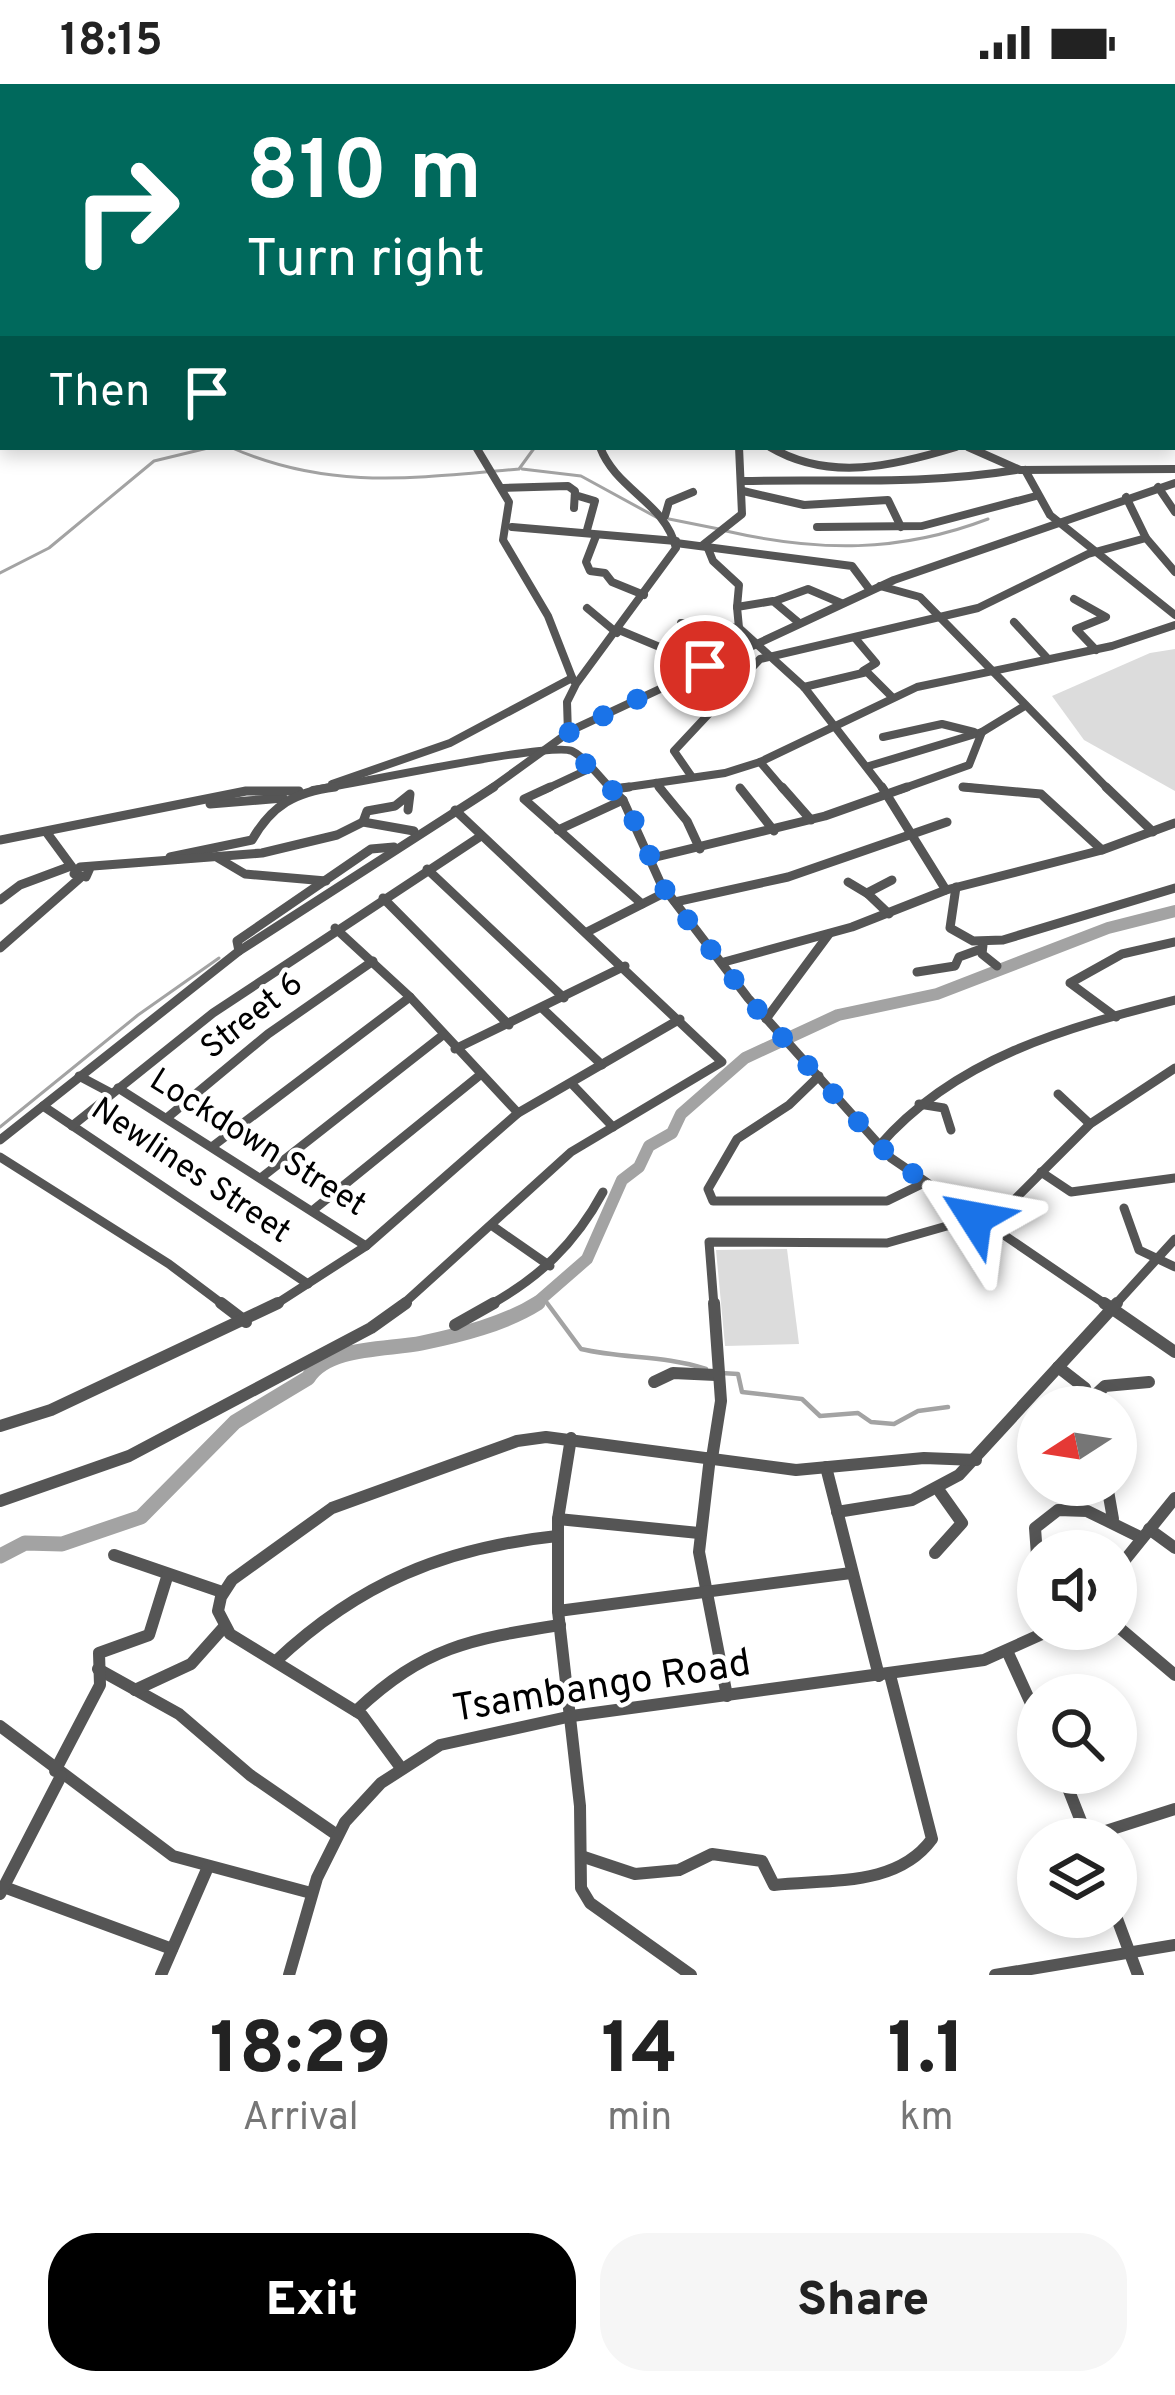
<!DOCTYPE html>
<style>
body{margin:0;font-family:Overpass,sans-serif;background:#f6f6f6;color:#222;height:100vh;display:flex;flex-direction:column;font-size:45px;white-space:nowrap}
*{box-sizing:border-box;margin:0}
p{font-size:39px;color:#767676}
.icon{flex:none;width:66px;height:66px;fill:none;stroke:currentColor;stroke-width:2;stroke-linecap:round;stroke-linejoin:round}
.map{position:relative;height:1891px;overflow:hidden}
.details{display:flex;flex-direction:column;background:#fff;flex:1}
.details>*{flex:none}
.top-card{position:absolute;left:0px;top:0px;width:1176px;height:366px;box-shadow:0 6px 18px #0003;background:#00695c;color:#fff;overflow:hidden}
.needle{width:78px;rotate:258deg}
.buttons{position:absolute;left:1017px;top:1302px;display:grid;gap:24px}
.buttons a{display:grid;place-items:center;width:120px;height:120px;border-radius:50%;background:#fff;box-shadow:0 6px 18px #0003;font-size:60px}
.pin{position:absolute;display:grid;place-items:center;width:102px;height:102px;color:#fff;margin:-51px;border:6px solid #fff;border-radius:50%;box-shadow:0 3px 12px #0007}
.me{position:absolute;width:132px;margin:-66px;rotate:304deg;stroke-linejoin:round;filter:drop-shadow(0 0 9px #0008)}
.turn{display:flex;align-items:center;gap:42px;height:252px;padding:0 48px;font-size:54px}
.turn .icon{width:156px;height:156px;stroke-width:2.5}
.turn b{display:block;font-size:84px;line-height:102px}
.then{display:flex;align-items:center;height:114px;padding:0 48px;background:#0003;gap:24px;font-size:45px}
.eta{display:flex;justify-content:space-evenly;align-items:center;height:204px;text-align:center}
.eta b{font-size:72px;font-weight:800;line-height:84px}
.cta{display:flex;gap:24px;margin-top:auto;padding:24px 48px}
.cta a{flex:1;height:138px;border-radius:48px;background:#000;color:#fff;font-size:48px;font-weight:800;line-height:138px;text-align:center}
.cta a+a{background:#f6f6f6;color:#222}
.status{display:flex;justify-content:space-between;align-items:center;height:84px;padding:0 60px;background:#fff;direction:ltr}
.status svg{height:33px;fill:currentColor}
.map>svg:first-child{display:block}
.green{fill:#dcdcdc}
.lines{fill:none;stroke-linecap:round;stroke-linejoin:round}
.stream-far1{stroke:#a3a3a3;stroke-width:3}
.stream{stroke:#a3a3a3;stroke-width:4.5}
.river-far1{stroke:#a3a3a3;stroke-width:12}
.river{stroke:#a3a3a3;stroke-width:15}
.minor-far3{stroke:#555;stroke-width:6}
.minor-far2{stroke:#555;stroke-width:8}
.minor-far1{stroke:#555;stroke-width:9}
.minor{stroke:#555;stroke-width:12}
.route{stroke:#1a73e8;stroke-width:21;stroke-dasharray:0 37.8}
.labels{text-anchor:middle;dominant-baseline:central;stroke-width:9;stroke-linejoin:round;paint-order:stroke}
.street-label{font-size:33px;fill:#000;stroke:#fff}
.near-street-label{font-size:39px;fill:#000;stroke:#fff}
</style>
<div class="status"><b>18:15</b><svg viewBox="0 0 49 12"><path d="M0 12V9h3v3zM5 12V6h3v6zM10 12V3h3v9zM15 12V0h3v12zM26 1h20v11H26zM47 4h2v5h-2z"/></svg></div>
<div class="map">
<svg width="1175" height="1891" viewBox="0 0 1175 1891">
<rect width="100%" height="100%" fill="#fff"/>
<g class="green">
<polygon points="1175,565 1175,707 1084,656 1052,612 1150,569"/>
<polygon points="787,1165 799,1260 725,1262 716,1166"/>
</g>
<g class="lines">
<g class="stream-far1">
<polyline points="805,0 815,3"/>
<path d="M 230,363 C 328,407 416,394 519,385 L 535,363"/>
<polyline points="522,385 581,392 656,433"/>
<polyline points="669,435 719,445"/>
<path d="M 726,447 C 818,468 899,469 988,435"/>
<polyline points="0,489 49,464 154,377 212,363"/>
<polyline points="0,1043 138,931 219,874"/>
<polyline points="544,1215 549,1222"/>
</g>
<g class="stream">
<path d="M 547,1219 L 581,1265 C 624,1275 664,1271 706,1285"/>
<polyline points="721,1289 738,1290 742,1308 802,1315 820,1332 858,1329 871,1338 894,1340 918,1327 948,1323"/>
</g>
<polyline class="river-far1" points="533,1222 587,1175 622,1096 639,1083 649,1062 672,1049 681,1030 745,974 838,931 937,910 1108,844 1175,827"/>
<path class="river" d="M 0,1472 L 25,1459 L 62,1460 L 141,1433 L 235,1338 L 308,1294 C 328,1262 388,1266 422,1259 C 460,1251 505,1240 538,1219"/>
<g class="minor-far3">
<polyline points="417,0 434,2"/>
<polyline points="690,0 699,3"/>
<polyline points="750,0 768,3"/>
<polyline points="864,0 870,3"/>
<polyline points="904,0 913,3"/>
<polyline points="971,0 993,3"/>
<polyline points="1045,0 1050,3"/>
<polyline points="286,2 326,3"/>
<polyline points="337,2 347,3"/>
<polyline points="622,2 627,3"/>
<polyline points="50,3 59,0"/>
<polyline points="576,3 587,3"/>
<polyline points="658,3 666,0"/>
<polyline points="739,3 743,0"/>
<polyline points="945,3 958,0"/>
</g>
<g class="minor-far2">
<polyline points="476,363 509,418 503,456 548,532 573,596"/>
<path d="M 770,363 C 829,398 894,382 956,363"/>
<polyline points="968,363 1020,386 1175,385"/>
<polyline points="1025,386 1050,431 1175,531"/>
<path d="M 742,397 C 834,395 925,401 1016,386"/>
<polyline points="1158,403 1175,428"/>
<polyline points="503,404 568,402 575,407 574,424"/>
<polyline points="743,407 804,421 888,416 901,443"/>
<polyline points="575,411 595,417 587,446"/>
<polyline points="1126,413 1146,454 1175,488"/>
<polyline points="665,432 669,418 693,408"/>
<polyline points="512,443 676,457"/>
<polyline points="817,443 922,442 1036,412"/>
<polyline points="596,452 586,478 590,487 605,489 612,498 644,511"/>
<polyline points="676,459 852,482 870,506"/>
<polyline points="703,461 742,430 739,363"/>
<polyline points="707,462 713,477 739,501 737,523"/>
<polyline points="880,502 920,513 1109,706"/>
<polyline points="1074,515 1106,533 1076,545 1096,566"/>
<polyline points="775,517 808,505 841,519"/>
<polyline points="587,524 617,549"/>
<polyline points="1014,538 1048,575"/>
<polyline points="681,539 739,544 804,603 884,706"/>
<polyline points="739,544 737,523 773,517 798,538"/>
<polyline points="619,546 705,582"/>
<polyline points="855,554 876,579 863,587"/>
<polyline points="804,603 867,588 892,613"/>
<path d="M 568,650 L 567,618 L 576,600 L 676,464 C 665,418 616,406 600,363"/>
<polyline points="883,653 942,640 974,648"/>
<polyline points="760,678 784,706"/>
<polyline points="869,682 982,648"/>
<polyline points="692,693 674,667 760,575 978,524 1088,470 1146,454"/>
<polyline points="656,699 662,706"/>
<polyline points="332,700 450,659 572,594"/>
<polyline points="963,703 995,706"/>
<polyline points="614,705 725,689 760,678 917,603 1112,562 1175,541"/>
<path d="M 313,706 C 351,701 553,657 572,667 C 586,674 601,695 612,706"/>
<polyline points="489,706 572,646 894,496 1175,399"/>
<polyline points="544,706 591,684"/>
<polyline points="899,706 969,681 982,648 1023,623"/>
</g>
<g class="minor-far1">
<polyline points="550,703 524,715 642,820"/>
<polyline points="609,703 623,716 661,800 748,914 891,1074 1108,1222"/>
<polyline points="659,703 687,737 700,765"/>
<polyline points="782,703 811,736"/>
<polyline points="882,703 946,806"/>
<polyline points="963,703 1041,710 1102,766"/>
<polyline points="1106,703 1153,748"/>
<polyline points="740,704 774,747"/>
<polyline points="614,705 629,703"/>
<polyline points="210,720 283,714"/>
<polyline points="363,738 367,727 395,722 410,710 408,726"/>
<polyline points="558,746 623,716"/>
<polyline points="47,749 72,783"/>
<polyline points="0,756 246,707 299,707"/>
<path d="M 170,773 L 252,756 C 272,721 295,708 335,703"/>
<polyline points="218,774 245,790 326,797"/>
<polyline points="648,775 825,732 907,703"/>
<polyline points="90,784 86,793 74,790 80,783 262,769 337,751 363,738 414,747"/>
<polyline points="427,785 564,914"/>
<polyline points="848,798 868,810"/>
<polyline points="956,803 950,844 973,857 1003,856 1175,804"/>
<polyline points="383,814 509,941"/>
<polyline points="0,816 20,801 71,782"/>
<polyline points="675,818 788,793 947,738"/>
<polyline points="889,830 867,809 892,796"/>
<polyline points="335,844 410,913 518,1029"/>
<polyline points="587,848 666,808"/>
<polyline points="983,861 982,870 997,882"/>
<polyline points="0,864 80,794"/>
<polyline points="239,867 237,857 371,765 394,763"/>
<polyline points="724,878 852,843 946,806 1102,766 1175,739"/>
<polyline points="917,888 955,882 959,873 981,865"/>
<polyline points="543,925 602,981"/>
<polyline points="1116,933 1070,899 1122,870 1175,858"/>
<polyline points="766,935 829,850"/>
<polyline points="455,965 625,882"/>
<polyline points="79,992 111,1009"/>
<polyline points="819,992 789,1021 737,1055 708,1105 713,1117 887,1117 924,1099"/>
<polyline points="571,999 613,1043"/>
<polyline points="118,1004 366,1162"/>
<polyline points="1058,1010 1090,1040"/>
<polyline points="919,1020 944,1024 951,1046"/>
<polyline points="43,1022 308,1200"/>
<polyline points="168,1033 268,950 373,877"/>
<polyline points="72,1042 213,929 481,752"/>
<polyline points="0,1056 239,867 494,703"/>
<polyline points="213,1062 410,913"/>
<path d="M 879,1062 C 955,974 1065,944 1175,916"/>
<polyline points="0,1073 169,1180 225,1222"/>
<polyline points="1041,1088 1071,1108 1175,1094"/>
<polyline points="262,1093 443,951"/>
<polyline points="1124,1124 1139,1166 1175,1183"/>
<polyline points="312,1127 480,991"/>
<polyline points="988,1142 1090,1040 1175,984"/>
<polyline points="494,1143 550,1182"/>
<polyline points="273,1222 366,1162 518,1029 680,935"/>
<polyline points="401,1222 571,1068 722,978 455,726"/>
<path d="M 488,1222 C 539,1194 575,1160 603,1108"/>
<polyline points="714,1222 709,1158 887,1159 975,1134"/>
<polyline points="1114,1222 1175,1155"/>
</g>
<g class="minor">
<polyline points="221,1219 246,1238"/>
<polyline points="1104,1219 1175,1268"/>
<polyline points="455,1241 494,1219"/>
<polyline points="1058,1283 1085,1304 1092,1323"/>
<polyline points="654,1298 673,1289 716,1291"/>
<polyline points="1091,1315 1105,1302 1149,1298"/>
<polyline points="0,1342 51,1326 278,1219"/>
<polyline points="571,1354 558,1435 558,1527 580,1722 581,1804 590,1819 691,1891"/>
<polyline points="710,1373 699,1468 727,1612"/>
<polyline points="712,1374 721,1317 714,1219"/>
<polyline points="826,1383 879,1592"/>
<polyline points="1107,1401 1113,1435"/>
<polyline points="0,1417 129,1372 371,1244 406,1219"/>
<polyline points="837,1428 912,1416 959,1391 1117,1219"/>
<polyline points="558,1435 699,1449"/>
<polyline points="1149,1445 1175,1464"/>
<polyline points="935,1469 962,1439 940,1408"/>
<polyline points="114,1471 222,1508"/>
<polyline points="1038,1485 1035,1444 1058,1426 1087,1427 1142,1454"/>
<polyline points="1116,1487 1175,1414"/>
<polyline points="558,1527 851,1489"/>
<polyline points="1116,1541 1175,1591"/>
<polyline points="1008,1569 1038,1635"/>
<path d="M 276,1577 C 359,1499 444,1464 557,1452"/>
<polyline points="98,1585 179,1630 250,1691 337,1751"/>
<polyline points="135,1606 191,1580 224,1543"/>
<path d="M 356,1627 C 424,1563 470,1555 560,1541"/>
<polyline points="0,1642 173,1772 311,1809"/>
<polyline points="401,1684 362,1631 230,1550 218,1527 221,1513 232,1496 332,1424 517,1357 546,1353 796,1386 924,1374 976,1376"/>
<polyline points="55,1687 100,1601 99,1569 149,1551 168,1490"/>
<polyline points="1062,1689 1088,1755"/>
<polyline points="1087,1753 1175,1725"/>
<path d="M 584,1773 L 635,1790 L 679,1786 L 712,1770 L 762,1777 L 774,1801 C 831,1795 897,1803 932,1755 L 890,1591"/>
<polyline points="4,1803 172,1865"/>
<polyline points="0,1810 61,1692"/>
<polyline points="1116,1832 1138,1891"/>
<polyline points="161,1891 208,1783"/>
<polyline points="289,1891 317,1794 345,1738 381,1699 440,1661 572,1632 984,1576 1053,1545"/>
<polyline points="995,1891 1175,1861"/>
</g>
</g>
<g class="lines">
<polyline class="route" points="705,582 568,649 574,668 627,721 666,808 757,925 891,1074 975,1134"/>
</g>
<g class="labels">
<g class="street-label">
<text transform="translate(253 933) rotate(-38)">Street 6</text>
<text transform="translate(257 1060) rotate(32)">Lockdown Street</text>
<text transform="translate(190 1088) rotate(34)">Newlines Street</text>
</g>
<g class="near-street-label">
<text transform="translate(602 1604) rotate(-9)">Tsambango Road</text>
</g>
</g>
</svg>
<div class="buttons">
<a><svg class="needle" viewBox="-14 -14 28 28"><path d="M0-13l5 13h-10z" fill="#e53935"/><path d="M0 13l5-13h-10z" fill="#767676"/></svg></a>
<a><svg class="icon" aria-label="sound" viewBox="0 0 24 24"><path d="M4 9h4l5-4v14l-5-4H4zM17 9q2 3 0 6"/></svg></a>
<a><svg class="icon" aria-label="search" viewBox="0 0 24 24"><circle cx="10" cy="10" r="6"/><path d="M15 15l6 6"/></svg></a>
<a><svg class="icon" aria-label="layers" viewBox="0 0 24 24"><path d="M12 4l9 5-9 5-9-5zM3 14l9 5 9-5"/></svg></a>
</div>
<div class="pin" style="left:705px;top:582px;background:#d93025"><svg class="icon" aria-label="arrive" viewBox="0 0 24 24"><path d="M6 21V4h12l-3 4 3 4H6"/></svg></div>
<svg class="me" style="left:975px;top:1134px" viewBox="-20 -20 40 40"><path d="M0-17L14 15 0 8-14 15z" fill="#1a73e8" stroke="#fff" stroke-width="4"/></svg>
<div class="top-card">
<div class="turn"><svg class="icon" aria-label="right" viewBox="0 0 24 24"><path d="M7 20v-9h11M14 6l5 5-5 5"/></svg><div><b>810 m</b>Turn right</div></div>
<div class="then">Then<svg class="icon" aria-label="arrive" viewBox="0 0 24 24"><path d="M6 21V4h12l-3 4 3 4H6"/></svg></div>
</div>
</div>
<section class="details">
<div class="eta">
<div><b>18:29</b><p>Arrival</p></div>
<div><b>14</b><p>min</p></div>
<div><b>1.1</b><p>km</p></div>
</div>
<div class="cta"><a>Exit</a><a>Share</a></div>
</section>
